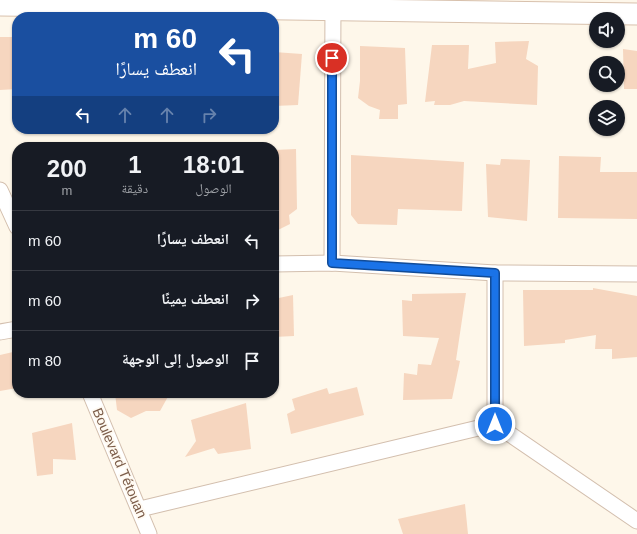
<!DOCTYPE html>
<html lang="ar">
<meta charset="utf-8">
<style>
body{margin:0;font-family:Arial,"Noto Naskh Arabic",sans-serif;background:#242831;color:#f1f3f6;direction:rtl;height:100vh;display:flex;flex-direction:column;font-size:15px;white-space:nowrap}
*{box-sizing:border-box;margin:0}
p{font-size:13px;color:#9ea1a6}
.icon{flex:none;width:22px;height:22px;fill:none;stroke:currentColor;stroke-width:2;stroke-linecap:round;stroke-linejoin:round}
.map{position:relative;flex:1;overflow:hidden;direction:ltr}
.drawer{position:absolute;left:12px;top:142px;width:267px;height:256px;display:flex;flex-direction:column;background:#171b24;border-radius:16px;box-shadow:0 1px 3px #0004;direction:rtl}
.drawer>*{flex:none}
.guide{position:absolute;left:12px;top:12px;width:267px;height:122px;border-radius:16px;box-shadow:0 1px 3px #0004;direction:rtl;background:#1a4fa0;color:#fff;overflow:hidden}
.controls{position:absolute;left:589px;top:12px;display:grid;gap:8px}
.controls a{display:grid;place-items:center;width:36px;height:36px;border-radius:50%;background:#171b24;box-shadow:0 1px 3px #0004;font-size:20px}
.pin{position:absolute;display:grid;place-items:center;width:34px;height:34px;color:#fff;margin:-17px;border:2px solid #fff;border-radius:50%;box-shadow:0 1px 4px #0007}
.me{position:absolute;width:44px;margin:-22px;rotate:0deg;stroke-linejoin:round;filter:drop-shadow(0 0 3px #0008)}
.turn{display:flex;align-items:center;gap:14px;height:84px;padding:0 16px;font-size:18px}
.turn .icon{width:52px;height:52px;stroke-width:2.5}
.turn b{display:block;font-size:28px;line-height:34px}
.lanes{display:flex;align-items:center;height:38px;padding:0 16px;background:#0003;justify-content:center;gap:20px;direction:ltr}
.lanes .off{opacity:.35}
.eta{display:flex;justify-content:space-evenly;align-items:center;height:68px;text-align:center}
.eta b{font-size:24px;font-weight:600;line-height:28px}
ul{padding:0;list-style:none}
li{display:flex;align-items:center;gap:12px;height:60px;padding:0 16px;border-top:1px solid #363941}
li div{flex:1}
li b{display:block;font-size:15px}
li em{font-style:normal}
.map>svg:first-child{display:block}
.building{fill:#f6d6bf}
.lines{fill:none;stroke-linecap:round;stroke-linejoin:round}
.street-casing{stroke:#d3bfae;stroke-width:17}
.secondary-casing{stroke:#d8c1ad;stroke-width:23}
.street{stroke:#fff;stroke-width:15}
.secondary{stroke:#fff;stroke-width:21}
.route-casing{stroke:#114b97;stroke-width:10}
.route{stroke:#1a73e8;stroke-width:7}
.labels{text-anchor:middle;dominant-baseline:central;stroke-width:3.5;stroke-linejoin:round;paint-order:stroke}
.street-label{font-size:14px;fill:#7c5d4a;stroke:#fffaf2}
</style>
<div class="map">
<svg width="637" height="534" viewBox="0 0 637 534">
<rect width="100%" height="100%" fill="#fef7ea"/>
<g class="building">
<polygon points="0,37 17,37 17,89 0,90"/>
<polygon points="529,41 526,59 538,66 537,105 464,101 450,105 434,105 435,101 425,102 432,45 469,45 468,69 496,63 495,42"/>
<polygon points="360,46 405,48 407,104 398,105 398,119 379,119 380,110 369,106 358,98 360,81"/>
<polygon points="623,49 637,51 637,89 624,89"/>
<polygon points="274,52 302,54 298,105 274,106"/>
<polygon points="296,149 297,209 289,215 290,224 274,232 274,150"/>
<polygon points="351,155 464,162 462,211 398,209 397,225 358,224 351,215"/>
<polygon points="559,156 601,157 600,172 637,172 637,219 558,218"/>
<polygon points="501,159 530,160 527,221 488,217 486,164 500,165"/>
<polygon points="593,288 637,296 637,357 612,359 612,349 595,349 596,335 565,340 565,343 524,346 523,290 593,290"/>
<polygon points="466,293 456,360 460,361 452,399 403,400 404,373 417,375 418,364 431,365 439,338 403,336 402,300 412,301 412,294"/>
<polygon points="293,295 294,336 274,337 274,299"/>
<polygon points="13,352 17,367 17,388 0,391 0,355"/>
<polygon points="357,387 364,415 291,434 287,414 295,410 292,399 327,388 329,394"/>
<polygon points="115,393 170,393 160,411 146,411 131,418 117,410"/>
<polygon points="246,403 251,449 218,454 214,448 185,457 196,441 191,420"/>
<polygon points="72,423 76,460 53,459 53,474 37,476 32,433"/>
<polygon points="465,504 468,534 403,534 398,519"/>
</g>
<g class="lines">
<defs>
<g id="street">
<polyline points="0,190 17,227"/>
<polyline points="332,263 333,0"/>
<polyline points="274,264 332,263 495,273 637,274"/>
<polyline points="0,332 17,329"/>
<polyline points="90,393 149,534"/>
<polyline points="495,424 495,273"/>
<polyline points="140,509 495,424 637,521"/>
</g>
<polyline id="secondary" points="0,5 637,14"/>
</defs>
<use href="#street" class="street-casing"/>
<use href="#secondary" class="secondary-casing"/>
<use href="#street" class="street"/>
<use href="#secondary" class="secondary"/>
</g>
<g class="lines">
<defs>
<polyline id="route" points="332,58 332,263 495,273 495,424"/>
</defs>
<use href="#route" class="route-casing"/>
<use href="#route" class="route"/>
</g>
<g class="labels">
<g class="street-label">
<text transform="translate(120 463) rotate(67)">Boulevard Tétouan</text>
</g>
</g>
</svg>
<div class="controls">
<a><svg class="icon" aria-label="sound" viewBox="0 0 24 24"><path d="M4 9h4l5-4v14l-5-4H4zM17 9q2 3 0 6"/></svg></a>
<a><svg class="icon" aria-label="search" viewBox="0 0 24 24"><circle cx="10" cy="10" r="6"/><path d="M15 15l6 6"/></svg></a>
<a><svg class="icon" aria-label="layers" viewBox="0 0 24 24"><path d="M12 4l9 5-9 5-9-5zM3 14l9 5 9-5"/></svg></a>
</div>
<div class="pin" style="left:332px;top:58px;background:#d93025"><svg class="icon" aria-label="arrive" viewBox="0 0 24 24"><path d="M6 21V4h12l-3 4 3 4H6"/></svg></div>
<svg class="me" style="left:495px;top:424px" viewBox="-20 -20 40 40"><circle r="17" fill="#1a73e8" stroke="#fff" stroke-width="3"/><path d="M0-11L8 9 0 5-8 9z" fill="#fff"/></svg>
<div class="guide">
<div class="turn"><svg class="icon" aria-label="left" viewBox="0 0 24 24"><path d="M17 20v-9H6M10 6l-5 5 5 5"/></svg><div><b>60 m</b>انعطف يسارًا</div></div>
<div class="lanes"><svg class="icon" aria-label="left" viewBox="0 0 24 24"><path d="M17 20v-9H6M10 6l-5 5 5 5"/></svg><svg class="icon off" aria-label="ahead" viewBox="0 0 24 24"><path d="M12 20V5M6 11l6-6 6 6"/></svg><svg class="icon off" aria-label="ahead" viewBox="0 0 24 24"><path d="M12 20V5M6 11l6-6 6 6"/></svg><svg class="icon off" aria-label="right" viewBox="0 0 24 24"><path d="M7 20v-9h11M14 6l5 5-5 5"/></svg></div>
</div>
<section class="drawer">
<div class="eta">
<div><b>18:01</b><p>الوصول</p></div>
<div><b>1</b><p>دقيقة</p></div>
<div><b>200</b><p>m</p></div>
</div>
<ul>
<li><svg class="icon" aria-label="left" viewBox="0 0 24 24"><path d="M17 20v-9H6M10 6l-5 5 5 5"/></svg><div><b>انعطف يسارًا</b></div><em>60 m</em></li>
<li><svg class="icon" aria-label="right" viewBox="0 0 24 24"><path d="M7 20v-9h11M14 6l5 5-5 5"/></svg><div><b>انعطف يمينًا</b></div><em>60 m</em></li>
<li><svg class="icon" aria-label="arrive" viewBox="0 0 24 24"><path d="M6 21V4h12l-3 4 3 4H6"/></svg><div><b>الوصول إلى الوجهة</b></div><em>80 m</em></li>
</ul>
</section>
</div>
